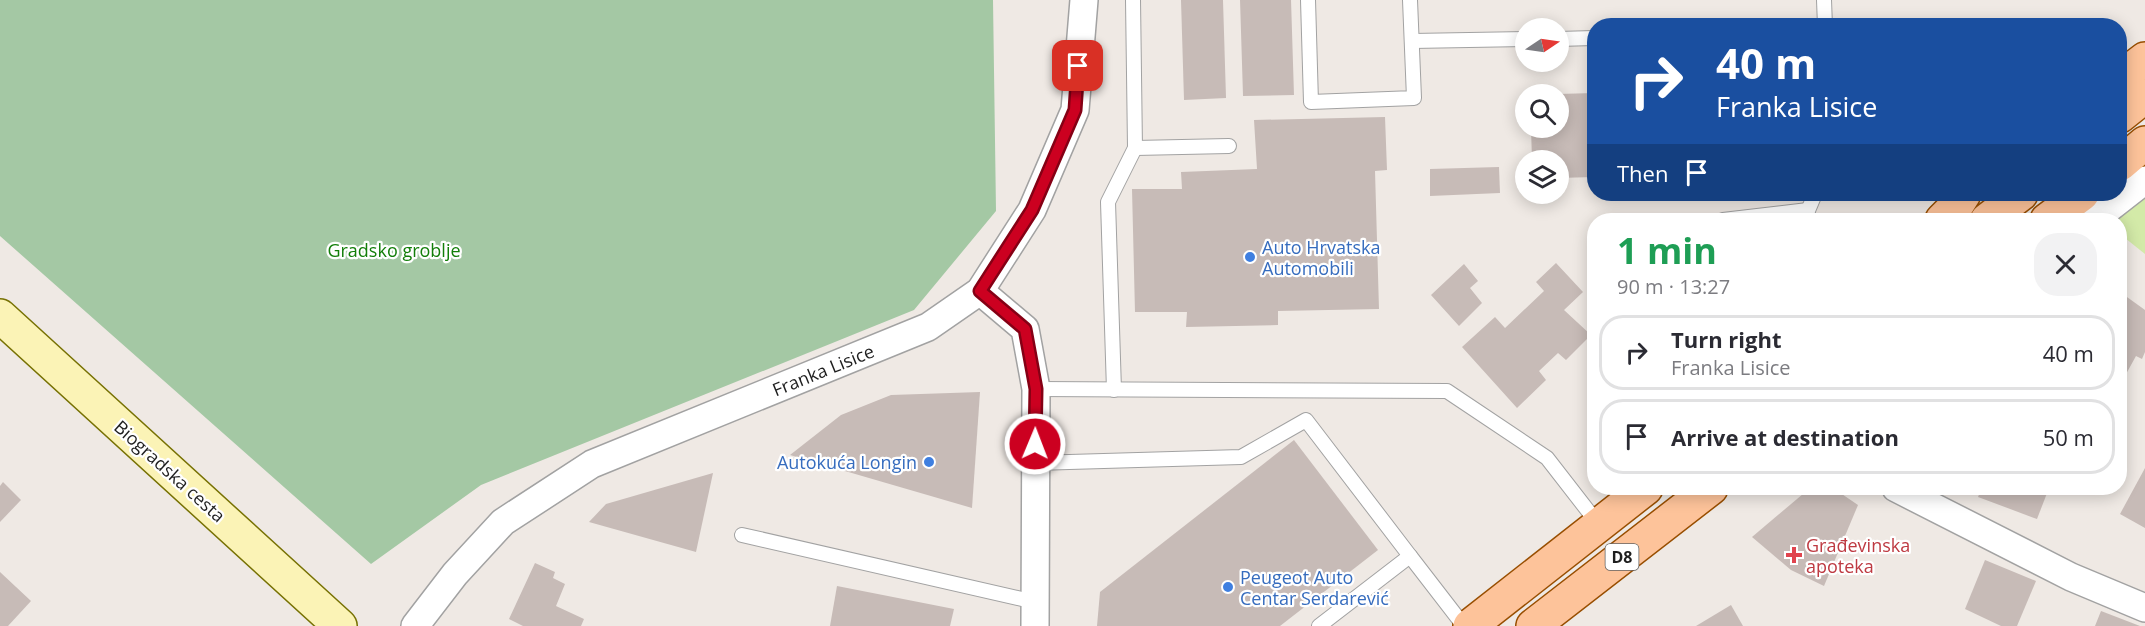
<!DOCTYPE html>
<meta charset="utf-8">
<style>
body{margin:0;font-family:"Open Sans",sans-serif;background:#f2f2f3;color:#2b2b33;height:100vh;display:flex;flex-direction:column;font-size:22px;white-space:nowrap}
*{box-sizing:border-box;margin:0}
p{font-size:20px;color:#7c7c81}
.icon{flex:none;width:33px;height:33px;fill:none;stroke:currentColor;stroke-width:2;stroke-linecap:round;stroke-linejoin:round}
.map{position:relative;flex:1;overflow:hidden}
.details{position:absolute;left:1587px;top:213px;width:540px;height:282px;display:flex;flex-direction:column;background:#fff;border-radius:24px;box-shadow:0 3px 15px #0003}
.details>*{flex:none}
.hud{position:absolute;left:1587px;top:18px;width:540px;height:183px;border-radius:24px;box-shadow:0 3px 15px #0003;background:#1a4fa0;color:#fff;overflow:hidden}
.needle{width:39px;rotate:77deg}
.controls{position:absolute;left:1515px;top:18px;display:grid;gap:12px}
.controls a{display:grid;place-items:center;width:54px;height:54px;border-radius:50%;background:#fff;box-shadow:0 3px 15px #0003;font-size:30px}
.pin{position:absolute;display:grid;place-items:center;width:51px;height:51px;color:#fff;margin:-26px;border-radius:12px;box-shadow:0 3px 9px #0006}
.me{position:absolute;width:66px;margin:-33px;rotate:1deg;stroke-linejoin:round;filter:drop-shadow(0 0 4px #0008)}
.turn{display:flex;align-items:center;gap:21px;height:126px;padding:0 30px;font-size:27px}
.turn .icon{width:78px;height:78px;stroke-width:2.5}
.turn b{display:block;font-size:42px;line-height:51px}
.then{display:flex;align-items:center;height:57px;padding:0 30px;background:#0003;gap:12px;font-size:22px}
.round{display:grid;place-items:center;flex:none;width:63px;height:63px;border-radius:24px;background:#f2f2f3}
.overview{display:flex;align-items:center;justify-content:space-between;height:102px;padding:0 30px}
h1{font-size:36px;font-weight:700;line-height:45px;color:#1e9e55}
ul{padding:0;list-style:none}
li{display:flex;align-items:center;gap:18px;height:75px;margin:0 12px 9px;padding:0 18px;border:3px solid #e1e1e2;border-radius:24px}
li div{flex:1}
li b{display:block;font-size:22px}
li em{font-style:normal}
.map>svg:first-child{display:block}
.grass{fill:#d3eaa8}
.cemetery{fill:#a4c8a4}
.building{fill:#c7bbb7}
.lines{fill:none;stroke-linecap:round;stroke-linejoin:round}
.lane-casing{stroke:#a2a2a2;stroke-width:16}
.street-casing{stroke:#a2a2a2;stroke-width:30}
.secondary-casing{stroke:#777103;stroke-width:36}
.primary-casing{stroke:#984e00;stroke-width:36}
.lane{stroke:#fff;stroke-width:14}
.street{stroke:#fff;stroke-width:27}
.secondary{stroke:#fbf3b6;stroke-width:33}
.primary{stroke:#fdc39a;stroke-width:33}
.route-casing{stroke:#850015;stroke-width:15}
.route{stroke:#cc0020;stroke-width:10}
.shop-dot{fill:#3f7fe0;stroke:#fff;stroke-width:2}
.health-dot{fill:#e0444e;stroke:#fff;stroke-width:2}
.labels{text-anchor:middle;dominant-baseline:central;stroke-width:4.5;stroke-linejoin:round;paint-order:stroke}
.shield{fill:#fff;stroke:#626262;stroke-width:1.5}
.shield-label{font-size:16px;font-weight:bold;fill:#1e1e1e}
.shop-label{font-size:18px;fill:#366cbe;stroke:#fff;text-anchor:start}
.park-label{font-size:18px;fill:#127e09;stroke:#fff}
.street-label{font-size:18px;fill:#1e1e1e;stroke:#fff}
.health-label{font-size:18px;fill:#be3a42;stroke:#fff;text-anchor:start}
</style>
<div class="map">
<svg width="2145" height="626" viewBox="0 0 2145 626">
<rect width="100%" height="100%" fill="#efe9e4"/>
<polygon class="grass" points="2145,180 2145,254 2120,234 2120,220 2103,220"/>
<polygon class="cemetery" points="0,0 993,0 996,211 914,310 481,485 371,564 0,236"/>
<g class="building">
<polygon points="1181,0 1223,0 1226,98 1184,100"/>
<polygon points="1240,0 1291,0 1294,95 1243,96"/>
<polygon points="1594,93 1594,177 1558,178 1558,160 1532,160 1531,128 1558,128 1558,94"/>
<polygon points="1385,117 1387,170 1375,171 1379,309 1278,311 1278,325 1186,327 1187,312 1135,312 1132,189 1182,189 1181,172 1257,169 1254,120"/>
<polygon points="1499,167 1500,193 1430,196 1430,169"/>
<polygon points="1556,263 1583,292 1564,310 1591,335 1566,360 1558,353 1539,371 1546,380 1517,408 1462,347 1495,317 1505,328 1544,291 1536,282"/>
<polygon points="1464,264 1478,281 1470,288 1482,303 1459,326 1431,295"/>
<polygon points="2120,292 2145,310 2145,352 2142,359 2136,356 2120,385"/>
<polygon points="980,392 972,508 790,455 841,415 891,395"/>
<polygon points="1294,440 1378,550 1280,626 1097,626 1100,592"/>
<polygon points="2145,468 2145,528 2120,514"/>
<polygon points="713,473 696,552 589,522 606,504"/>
<polygon points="3,482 21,500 0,522 0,486"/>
<polygon points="1810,488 1833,488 1858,505 1824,586 1791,570 1752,537"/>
<polygon points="1982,488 2049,488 2037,519 1978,497"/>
<polygon points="1985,560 2036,581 2017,626 2001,626 1965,609"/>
<polygon points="535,563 555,572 553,578 565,584 556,606 584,619 581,626 523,626 509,619"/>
<polygon points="0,572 31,601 8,626 0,626"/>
<polygon points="837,586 954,609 950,626 830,626"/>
<polygon points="1731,605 1743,626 1696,626"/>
<polygon points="2101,611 2140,626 2095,626"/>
</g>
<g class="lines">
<defs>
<g id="lane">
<polyline points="1308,0 1311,102 1414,98 1410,0"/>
<polyline points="1824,0 1825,26"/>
<polyline points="1558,39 1594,38"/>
<polyline points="1412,41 1526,39"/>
<polyline points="1135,148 1229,146"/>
<polyline points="1723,220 1808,210"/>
<polyline points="1804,220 1815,194"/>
<polyline points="1036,389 1447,391 1547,458 1599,525"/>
<polyline points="1114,390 1108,202 1135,148 1133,0"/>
<polyline points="1035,463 1241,457 1306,420 1410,556 1319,626"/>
<polyline points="742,535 1035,602"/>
<polyline points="1410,556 1464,626"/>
</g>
<g id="street">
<polyline points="2094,220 2145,180"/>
<polyline points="980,291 1025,329 1036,389 1035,626"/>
<polyline points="1896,488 2071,577 2145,608"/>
<polyline points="415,626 455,574 503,522 592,464 928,327 980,291 1032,210 1075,110 1084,0"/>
</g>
<polyline id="secondary" points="0,316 340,626"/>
<g id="primary">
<polyline points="2120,78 2145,59"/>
<polyline points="2120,116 2145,96"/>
<polyline points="2120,164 2145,143"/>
<polyline points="1942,220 1957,205 1964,194"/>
<polyline points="1987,220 2021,194"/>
<polyline points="2047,220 2082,194"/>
<polyline points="1470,626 1646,488"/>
<polyline points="1533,626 1711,488"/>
</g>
</defs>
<use href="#lane" class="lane-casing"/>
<use href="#street" class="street-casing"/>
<use href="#secondary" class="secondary-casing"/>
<use href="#primary" class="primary-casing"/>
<use href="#lane" class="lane"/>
<use href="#street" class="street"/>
<use href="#secondary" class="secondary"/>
<use href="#primary" class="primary"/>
</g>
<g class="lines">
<defs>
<polyline id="route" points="1035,444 1036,389 1025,329 980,291 1032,210 1075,110 1078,66"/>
</defs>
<use href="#route" class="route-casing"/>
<use href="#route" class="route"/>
</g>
<g class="shop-dot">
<circle cx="1250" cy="257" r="6"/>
<circle cx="929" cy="462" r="6"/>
<circle cx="1228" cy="587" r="6"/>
</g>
<path class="health-dot" d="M1791 546h6v6h6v6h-6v6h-6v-6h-6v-6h6z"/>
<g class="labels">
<rect class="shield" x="1605.5" y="544" width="33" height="26" rx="4.5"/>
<g class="shield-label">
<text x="1622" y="557">D8</text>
</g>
<g class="shop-label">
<text x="1262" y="247">Auto Hrvatska<tspan x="1262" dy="21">Automobili</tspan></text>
<text x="917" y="462" text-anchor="end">Autokuća Longin</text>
<text x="1240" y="577">Peugeot Auto<tspan x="1240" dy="21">Centar Serdarević</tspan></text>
</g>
<g class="park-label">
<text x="394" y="250">Gradsko groblje</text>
</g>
<g class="street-label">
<text transform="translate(823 370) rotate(-22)">Franka Lisice</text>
<text transform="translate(170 471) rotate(42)">Biogradska cesta</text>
</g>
<g class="health-label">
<text x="1806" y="545">Građevinska<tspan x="1806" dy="21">apoteka</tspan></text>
</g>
</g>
</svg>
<div class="controls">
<a><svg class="needle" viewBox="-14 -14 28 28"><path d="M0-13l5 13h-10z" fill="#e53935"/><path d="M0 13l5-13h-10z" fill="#7c7c81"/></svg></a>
<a><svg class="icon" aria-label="search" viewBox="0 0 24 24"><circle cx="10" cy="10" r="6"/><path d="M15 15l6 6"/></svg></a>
<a><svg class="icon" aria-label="layers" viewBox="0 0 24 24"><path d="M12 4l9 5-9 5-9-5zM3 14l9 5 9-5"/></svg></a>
</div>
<div class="pin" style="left:1078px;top:66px;background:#d93025"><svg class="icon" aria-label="arrive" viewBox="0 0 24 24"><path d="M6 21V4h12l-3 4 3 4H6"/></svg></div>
<svg class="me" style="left:1035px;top:444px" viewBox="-20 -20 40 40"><circle r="17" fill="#cc0020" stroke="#fff" stroke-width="3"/><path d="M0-11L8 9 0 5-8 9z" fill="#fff"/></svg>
<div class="hud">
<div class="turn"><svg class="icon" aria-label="right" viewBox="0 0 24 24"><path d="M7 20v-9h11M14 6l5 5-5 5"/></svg><div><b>40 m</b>Franka Lisice</div></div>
<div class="then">Then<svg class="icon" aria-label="arrive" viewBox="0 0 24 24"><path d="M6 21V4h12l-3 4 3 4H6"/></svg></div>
</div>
<section class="details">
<div class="overview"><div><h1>1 min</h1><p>90 m · 13:27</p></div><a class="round"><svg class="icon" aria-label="close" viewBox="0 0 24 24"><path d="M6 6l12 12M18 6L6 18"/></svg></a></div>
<ul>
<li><svg class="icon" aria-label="right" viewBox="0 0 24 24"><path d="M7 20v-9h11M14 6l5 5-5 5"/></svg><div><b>Turn right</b><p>Franka Lisice</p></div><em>40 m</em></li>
<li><svg class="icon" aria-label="arrive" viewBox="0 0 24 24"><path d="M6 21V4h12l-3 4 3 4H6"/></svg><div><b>Arrive at destination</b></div><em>50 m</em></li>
</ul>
</section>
</div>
